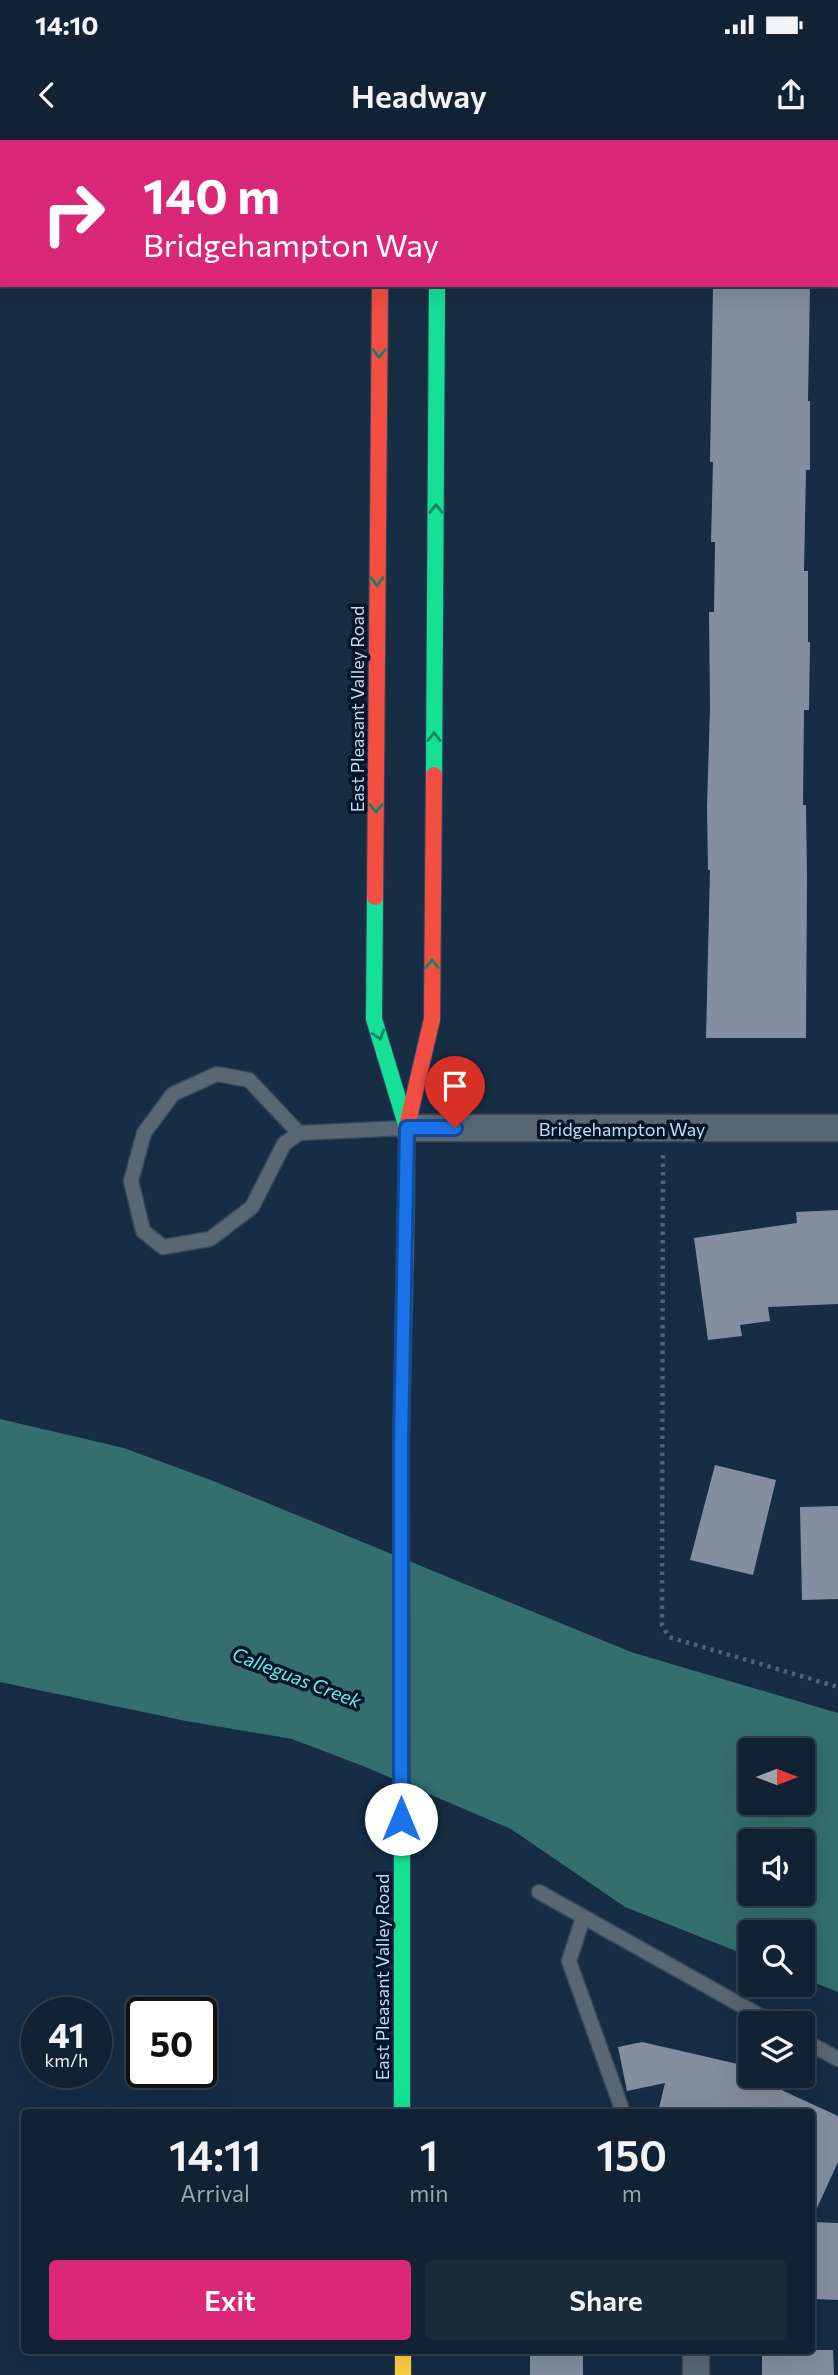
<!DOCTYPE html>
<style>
body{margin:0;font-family:Commissioner,sans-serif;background:#192a3b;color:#f1f3f6;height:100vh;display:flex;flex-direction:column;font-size:26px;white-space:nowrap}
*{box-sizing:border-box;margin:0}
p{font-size:23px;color:#9ca4ac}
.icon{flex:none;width:38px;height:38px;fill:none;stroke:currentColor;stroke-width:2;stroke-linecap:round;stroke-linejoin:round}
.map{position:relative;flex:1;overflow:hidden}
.drawer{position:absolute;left:21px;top:1969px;width:794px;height:245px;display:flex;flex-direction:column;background:#102233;border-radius:7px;box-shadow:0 7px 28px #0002,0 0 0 2px #303f4e}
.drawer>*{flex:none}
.guide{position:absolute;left:0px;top:0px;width:838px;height:147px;box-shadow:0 7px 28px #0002,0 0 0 2px #303f4e;background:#db2777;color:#fff;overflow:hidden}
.needle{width:46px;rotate:90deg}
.buttons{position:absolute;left:738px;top:1598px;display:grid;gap:14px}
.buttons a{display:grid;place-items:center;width:77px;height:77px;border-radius:7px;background:#102233;box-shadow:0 7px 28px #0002,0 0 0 2px #303f4e;font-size:35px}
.speed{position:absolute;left:21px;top:1857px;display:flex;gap:14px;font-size:35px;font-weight:700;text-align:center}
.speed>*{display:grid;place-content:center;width:91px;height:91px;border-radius:50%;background:#102233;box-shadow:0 7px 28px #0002,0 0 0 2px #303f4e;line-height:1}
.speed small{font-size:18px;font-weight:400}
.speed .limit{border:4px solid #111;border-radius:10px;background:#fff;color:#111}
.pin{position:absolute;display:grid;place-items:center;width:60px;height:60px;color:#fff;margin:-72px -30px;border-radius:50% 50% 50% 0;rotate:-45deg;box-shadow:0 0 7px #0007}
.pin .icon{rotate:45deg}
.me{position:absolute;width:77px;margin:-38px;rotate:0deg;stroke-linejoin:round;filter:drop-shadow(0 0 5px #0008)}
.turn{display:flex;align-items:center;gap:24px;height:147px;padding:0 28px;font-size:32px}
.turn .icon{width:91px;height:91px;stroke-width:2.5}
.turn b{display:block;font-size:49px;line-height:60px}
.eta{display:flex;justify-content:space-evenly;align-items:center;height:119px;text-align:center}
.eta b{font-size:42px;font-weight:600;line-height:49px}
.action{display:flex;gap:14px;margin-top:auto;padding:14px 28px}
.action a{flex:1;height:80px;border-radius:7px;background:#db2777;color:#fff;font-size:28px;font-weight:600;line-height:80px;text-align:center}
.action a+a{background:#192a3b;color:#f1f3f6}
.status{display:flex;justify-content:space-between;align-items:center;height:49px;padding:0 35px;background:#102233;direction:ltr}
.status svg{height:19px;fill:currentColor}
header{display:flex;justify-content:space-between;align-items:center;height:91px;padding:0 28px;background:#102233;font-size:32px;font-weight:600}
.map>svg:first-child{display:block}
.water{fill:#346e6f;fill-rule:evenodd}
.building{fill:#838fa1}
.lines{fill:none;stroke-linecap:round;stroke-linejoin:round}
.lane-casing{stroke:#35495d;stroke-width:17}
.street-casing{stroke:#35495d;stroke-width:29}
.fast-casing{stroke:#35495d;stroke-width:18}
.slow-casing{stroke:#35495d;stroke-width:18}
.jam-casing{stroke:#35495d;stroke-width:18}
.path{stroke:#546270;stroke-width:4.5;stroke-dasharray:3.5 5;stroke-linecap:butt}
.lane{stroke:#596674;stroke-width:14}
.street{stroke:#596674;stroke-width:26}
.fast{stroke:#16e098;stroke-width:16}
.slow{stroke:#ffcf43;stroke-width:16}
.jam{stroke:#f24e42;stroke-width:16}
.oneway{stroke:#0e8566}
.route-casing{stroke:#114b97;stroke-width:18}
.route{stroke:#1a73e8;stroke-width:12}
.labels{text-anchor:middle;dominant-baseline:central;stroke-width:7;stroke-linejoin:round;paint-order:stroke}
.street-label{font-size:18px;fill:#c4daf6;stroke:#051528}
.water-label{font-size:19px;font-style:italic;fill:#6aeae9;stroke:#051528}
</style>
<div class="status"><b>14:10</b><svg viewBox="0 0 49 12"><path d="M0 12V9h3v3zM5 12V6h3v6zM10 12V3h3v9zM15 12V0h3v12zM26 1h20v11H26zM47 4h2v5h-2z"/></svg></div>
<header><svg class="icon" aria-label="back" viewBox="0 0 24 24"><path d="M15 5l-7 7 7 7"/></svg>Headway<svg class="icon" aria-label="share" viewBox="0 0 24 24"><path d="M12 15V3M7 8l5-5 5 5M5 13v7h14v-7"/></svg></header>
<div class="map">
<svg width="838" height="2235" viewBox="0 0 838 2235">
<rect width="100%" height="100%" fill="#162d44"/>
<path class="water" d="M 0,1279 L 124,1308 L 216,1342 L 631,1512 L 838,1573 L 838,1852 L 803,1838 L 803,1792 L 751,1792 L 751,1817 L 625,1767 L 511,1689 L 363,1626 L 292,1599 L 186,1581 L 0,1542 ZM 751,1610 L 803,1610 L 803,1662 L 751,1662 ZM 751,1701 L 803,1701 L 803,1754 L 751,1754 Z"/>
<g class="building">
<polygon points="713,145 810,145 808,261 810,261 810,330 806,330 804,431 808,431 808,502 810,502 809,570 804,570 803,665 806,665 807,737 806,898 706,898 710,730 708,730 707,667 710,568 709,472 714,472 715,402 711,402 713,322 710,322"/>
<polygon points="838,1070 838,1164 768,1167 770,1181 740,1185 742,1196 708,1200 694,1098 797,1083 796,1072"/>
<polygon points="715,1325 776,1340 753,1435 690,1420"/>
<polygon points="838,1366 838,1459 802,1460 800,1367"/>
<polygon points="642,1902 751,1927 751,1936 838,1976 838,2022 812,2079 812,1972 658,1972 665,1943 627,1951 618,1907"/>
<polygon points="812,2082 838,2083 838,2160 812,2159"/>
<rect x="530" y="2210" width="53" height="25"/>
<polygon points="762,2210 833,2210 834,2235 762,2235"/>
</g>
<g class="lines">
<defs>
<g id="lane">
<polyline points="299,993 249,940 217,934 173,954 144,993 131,1041 143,1091 163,1107 210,1099 252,1067 284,1004 299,993 405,988"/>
<polyline points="539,1752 773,1883"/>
<polyline points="583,1778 569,1821 623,1972"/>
<polyline points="803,1900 838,1919"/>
</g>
<g id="street">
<polyline points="407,988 838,988"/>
<polyline points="696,2235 696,2210"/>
</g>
<g id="fast">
<polyline points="381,0 381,2"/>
<polyline points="438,0 438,2"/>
<polyline points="434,635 437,145"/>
<polyline points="375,757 374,879 407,988 406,1088"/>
<polyline points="402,1651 402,1972"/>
</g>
<g id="slow">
<polyline points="402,1651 401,1302 406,1088"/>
<polyline points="403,2210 403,2235"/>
</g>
<g id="jam">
<polyline points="375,757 380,145"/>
<polyline points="407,986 432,879 434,635"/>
</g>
</defs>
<use href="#lane" class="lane-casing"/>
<use href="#street" class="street-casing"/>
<use href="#fast" class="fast-casing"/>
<use href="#slow" class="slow-casing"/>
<use href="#jam" class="jam-casing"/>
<polyline class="path" points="663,1015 662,1485 669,1497 838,1547"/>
<use href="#lane" class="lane"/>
<use href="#street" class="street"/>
<use href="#fast" class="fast"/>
<use href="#slow" class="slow"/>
<use href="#jam" class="jam"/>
</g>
<defs><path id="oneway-chevron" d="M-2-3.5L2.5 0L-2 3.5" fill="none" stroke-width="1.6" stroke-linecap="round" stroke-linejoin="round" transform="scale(1.75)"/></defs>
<g class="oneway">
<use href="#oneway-chevron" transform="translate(379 213) rotate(90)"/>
<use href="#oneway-chevron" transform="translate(436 369) rotate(-90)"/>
<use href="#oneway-chevron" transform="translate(377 441) rotate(90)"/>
<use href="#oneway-chevron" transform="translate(434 597) rotate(-90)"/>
<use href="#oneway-chevron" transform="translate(376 668) rotate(90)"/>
<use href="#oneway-chevron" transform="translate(432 824) rotate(-90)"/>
<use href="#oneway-chevron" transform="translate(379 895) rotate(73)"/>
</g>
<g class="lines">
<defs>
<polyline id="route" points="401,1679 401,1301 407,988 455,988"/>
</defs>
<use href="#route" class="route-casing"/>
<use href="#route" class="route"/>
</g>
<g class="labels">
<g class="street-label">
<text transform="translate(357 569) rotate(-90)">East Pleasant Valley Road</text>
<text x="622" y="989">Bridgehampton Way</text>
<text transform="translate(382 1837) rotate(-90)">East Pleasant Valley Road</text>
</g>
<g class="water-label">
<text transform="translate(297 1537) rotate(21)">Calleguas Creek</text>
</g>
</g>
</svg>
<div class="buttons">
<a><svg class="needle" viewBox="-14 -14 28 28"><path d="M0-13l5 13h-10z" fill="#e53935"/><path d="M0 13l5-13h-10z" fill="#9ca4ac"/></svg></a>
<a><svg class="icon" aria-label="sound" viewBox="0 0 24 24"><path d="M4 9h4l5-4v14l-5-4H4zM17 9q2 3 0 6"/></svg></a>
<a><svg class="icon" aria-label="search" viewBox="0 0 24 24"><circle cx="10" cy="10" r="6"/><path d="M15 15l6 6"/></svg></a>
<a><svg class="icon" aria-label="layers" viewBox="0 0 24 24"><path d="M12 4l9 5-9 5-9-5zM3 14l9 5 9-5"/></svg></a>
</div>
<div class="speed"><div>41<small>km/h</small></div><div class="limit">50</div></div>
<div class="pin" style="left:455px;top:988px;background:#d93025"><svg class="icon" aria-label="arrive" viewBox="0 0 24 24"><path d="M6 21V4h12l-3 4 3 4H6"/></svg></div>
<svg class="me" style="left:401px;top:1679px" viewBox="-20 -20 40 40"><circle r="19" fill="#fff"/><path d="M0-13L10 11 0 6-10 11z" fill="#1a73e8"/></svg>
<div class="guide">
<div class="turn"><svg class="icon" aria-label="right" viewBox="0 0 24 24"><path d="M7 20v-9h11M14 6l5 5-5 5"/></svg><div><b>140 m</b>Bridgehampton Way</div></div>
</div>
<section class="drawer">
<div class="eta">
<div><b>14:11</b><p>Arrival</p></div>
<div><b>1</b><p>min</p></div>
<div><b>150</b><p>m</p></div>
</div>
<div class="action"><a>Exit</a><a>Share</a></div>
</section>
</div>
